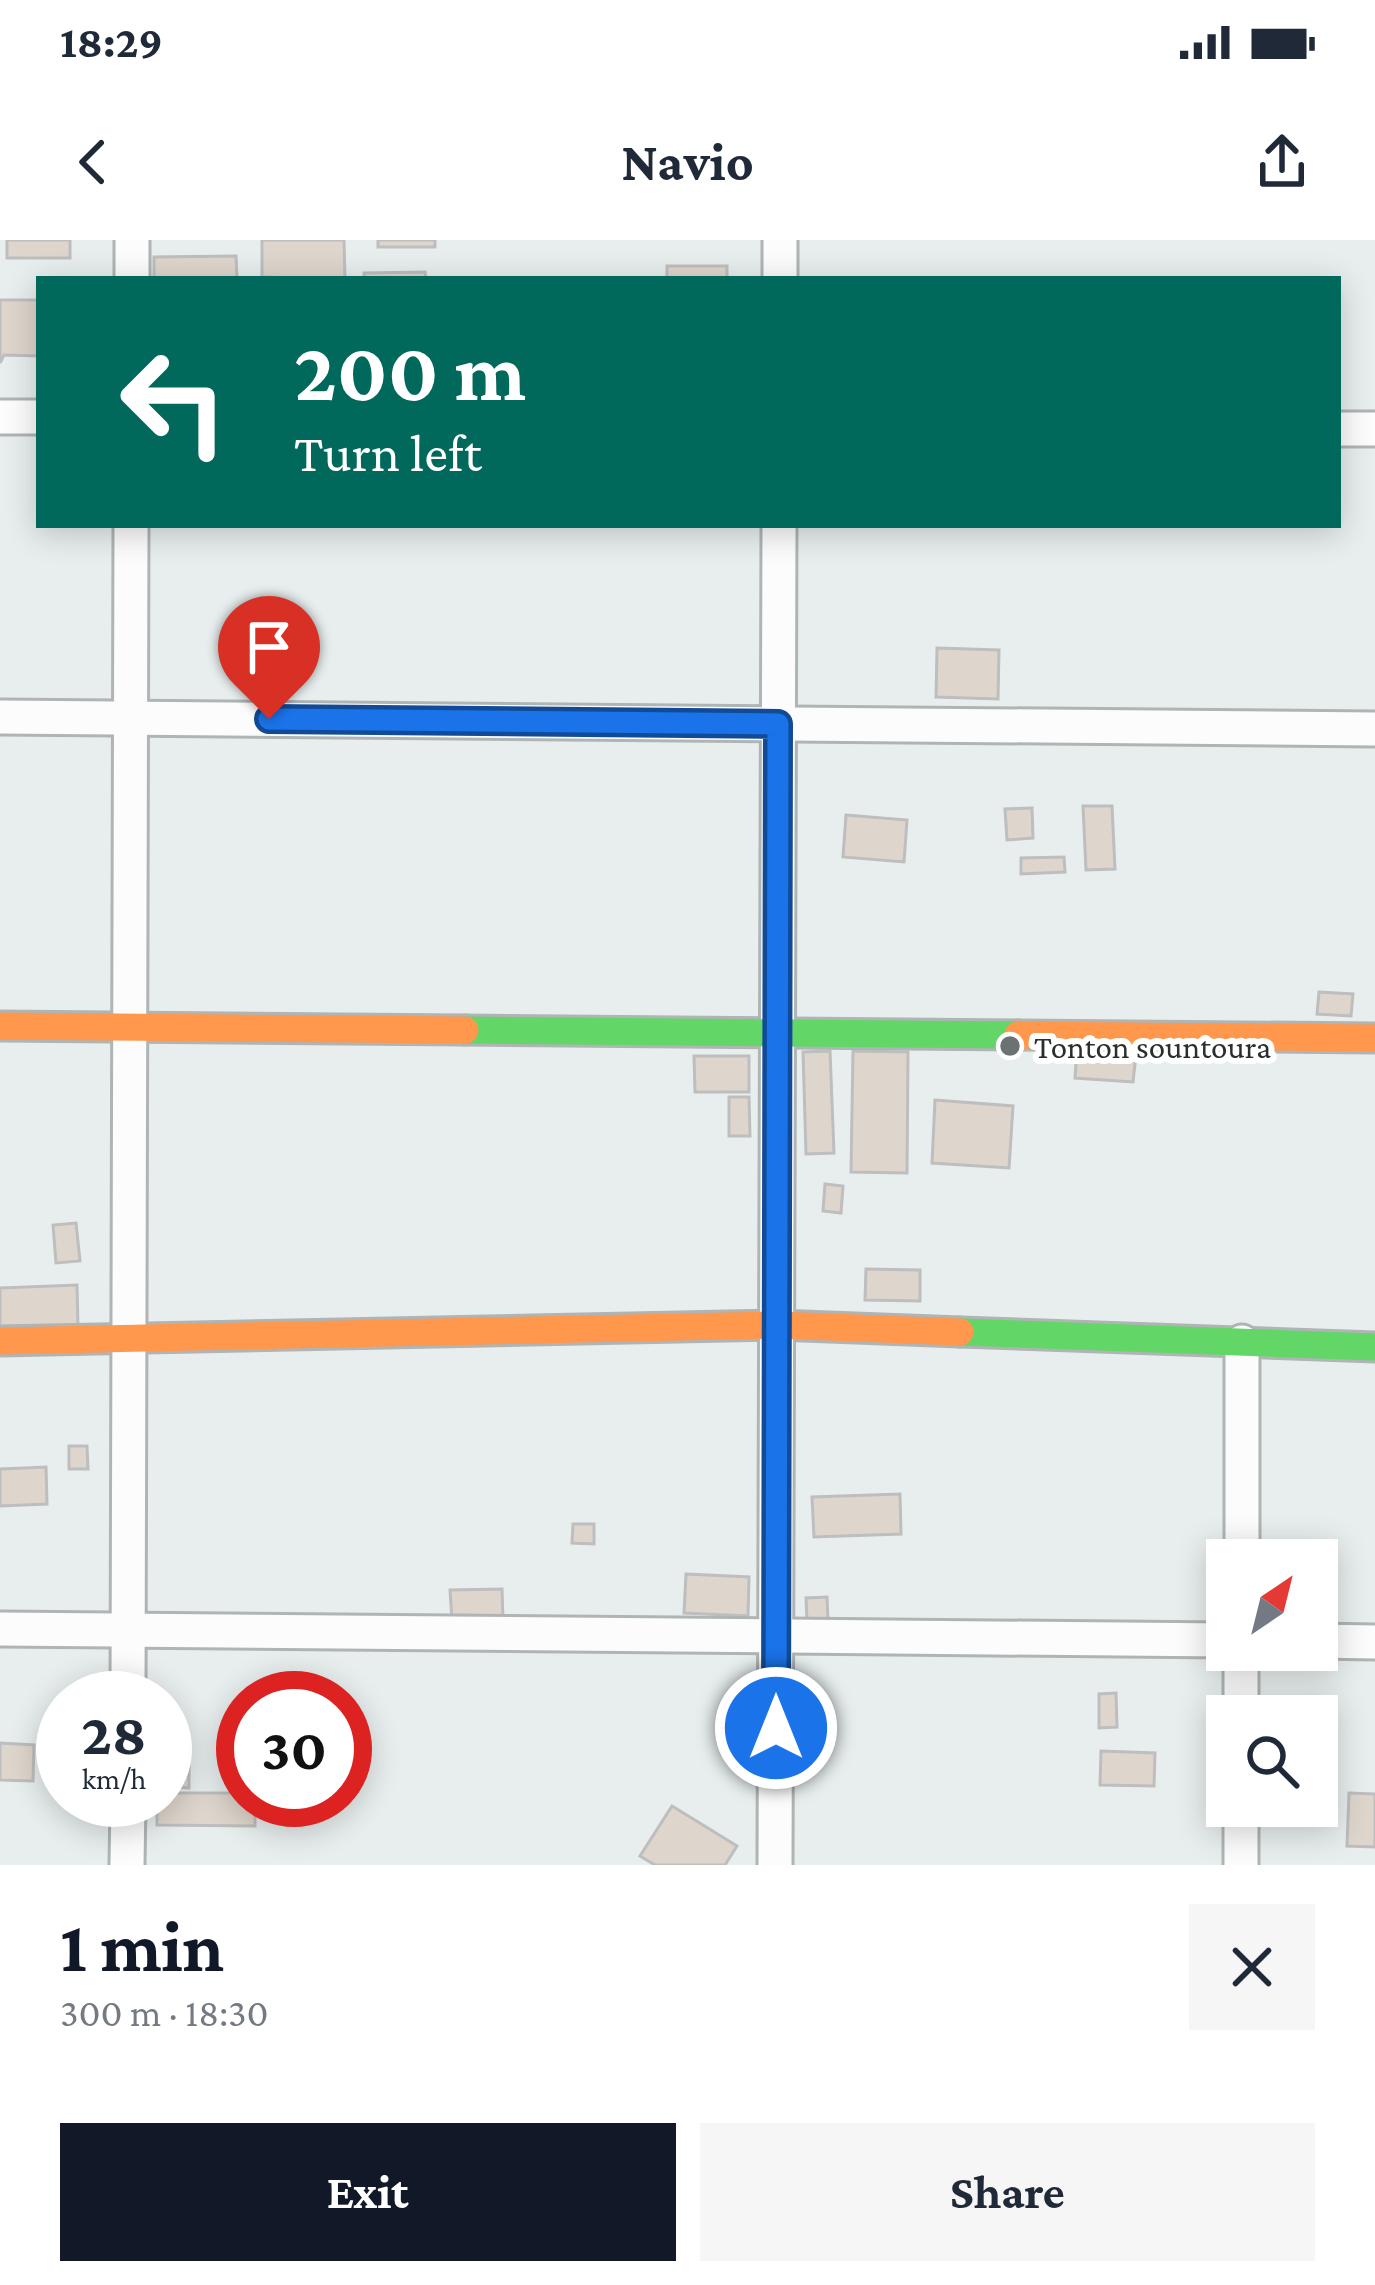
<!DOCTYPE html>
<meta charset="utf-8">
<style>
body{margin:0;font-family:"Crimson Pro",serif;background:#f6f6f7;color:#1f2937;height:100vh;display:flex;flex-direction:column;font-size:45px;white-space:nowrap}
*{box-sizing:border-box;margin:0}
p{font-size:39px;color:#747a83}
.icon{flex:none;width:66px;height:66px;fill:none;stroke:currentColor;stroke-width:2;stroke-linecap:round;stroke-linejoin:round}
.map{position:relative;height:1625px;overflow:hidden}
.side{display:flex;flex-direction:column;background:#fff;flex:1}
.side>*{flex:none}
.top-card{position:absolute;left:36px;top:36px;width:1305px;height:252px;border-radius:0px;box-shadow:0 6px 30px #0003;background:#00695c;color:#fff;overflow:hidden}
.needle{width:78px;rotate:35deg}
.controls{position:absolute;left:1206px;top:1299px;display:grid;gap:24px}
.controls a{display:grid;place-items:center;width:132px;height:132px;border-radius:0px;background:#fff;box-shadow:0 6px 30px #0003;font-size:60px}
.speed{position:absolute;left:36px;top:1431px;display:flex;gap:24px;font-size:60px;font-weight:700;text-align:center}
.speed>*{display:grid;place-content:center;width:156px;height:156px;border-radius:50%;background:#fff;box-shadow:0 6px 30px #0003;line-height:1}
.speed small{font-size:30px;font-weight:400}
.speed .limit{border:18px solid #d22;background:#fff;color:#111}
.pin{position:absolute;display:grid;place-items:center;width:102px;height:102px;color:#fff;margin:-123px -51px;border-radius:50% 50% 50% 0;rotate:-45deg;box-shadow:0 0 12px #0007}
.pin .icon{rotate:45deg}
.me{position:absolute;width:132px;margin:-66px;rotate:0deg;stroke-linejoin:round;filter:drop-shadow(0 0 9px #0008)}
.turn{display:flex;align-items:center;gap:42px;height:252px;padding:0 60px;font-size:54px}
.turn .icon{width:156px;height:156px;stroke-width:2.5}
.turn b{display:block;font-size:84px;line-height:102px}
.round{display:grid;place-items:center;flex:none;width:126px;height:126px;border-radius:0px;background:#f6f6f7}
.head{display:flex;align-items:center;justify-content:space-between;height:204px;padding:0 60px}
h1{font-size:72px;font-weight:700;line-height:90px;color:#111827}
.primary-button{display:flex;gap:24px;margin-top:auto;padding:24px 60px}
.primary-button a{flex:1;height:138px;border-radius:0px;background:#111827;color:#fff;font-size:48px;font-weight:700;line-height:138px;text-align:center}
.primary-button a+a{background:#f6f6f7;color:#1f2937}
.status{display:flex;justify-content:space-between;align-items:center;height:84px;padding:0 60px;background:#fff;direction:ltr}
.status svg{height:33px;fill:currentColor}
header{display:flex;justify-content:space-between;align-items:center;height:156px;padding:0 60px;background:#fff;font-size:54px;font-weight:700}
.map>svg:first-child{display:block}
.building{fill:#ded6cc;stroke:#bdbebd;stroke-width:3}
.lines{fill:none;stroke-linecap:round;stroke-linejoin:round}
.street-casing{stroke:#afb4b5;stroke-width:39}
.fast-casing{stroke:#afb4b5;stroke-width:33}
.slow-casing{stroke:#afb4b5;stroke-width:33}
.street{stroke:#fcfcfc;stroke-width:33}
.fast{stroke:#63d668;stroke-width:27}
.slow{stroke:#ff974d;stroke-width:27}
.route-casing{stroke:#114b97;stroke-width:30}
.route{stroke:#1a73e8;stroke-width:21}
.poi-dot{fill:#6c7172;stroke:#fff;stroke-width:4.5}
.labels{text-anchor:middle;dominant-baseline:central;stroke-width:12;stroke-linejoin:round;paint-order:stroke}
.poi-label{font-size:33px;fill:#2a2e2f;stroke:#fff;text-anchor:start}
</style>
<div class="status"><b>18:29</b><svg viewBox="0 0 49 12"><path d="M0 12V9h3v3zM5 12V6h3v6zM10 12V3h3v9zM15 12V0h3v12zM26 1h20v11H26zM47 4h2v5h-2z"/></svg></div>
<header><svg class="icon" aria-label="back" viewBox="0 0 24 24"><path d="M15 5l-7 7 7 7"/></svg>Navio<svg class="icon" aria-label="share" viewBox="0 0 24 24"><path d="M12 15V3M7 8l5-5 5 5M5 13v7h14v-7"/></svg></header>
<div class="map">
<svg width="1375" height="1625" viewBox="0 0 1375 1625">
<rect width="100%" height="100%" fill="#e8eeee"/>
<g class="building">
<rect x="7" y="0" width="63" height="18"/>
<polygon points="262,0 344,0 345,39 262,37"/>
<rect x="378" y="0" width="57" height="7"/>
<polygon points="236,16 237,39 154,39 154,17"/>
<rect x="667" y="26" width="60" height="13"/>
<polygon points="425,32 426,39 364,39 364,33"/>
<polygon points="0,60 39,60 39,116 4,115 0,123"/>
<polygon points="937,408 999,410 998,459 936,457"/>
<polygon points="1083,566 1112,566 1115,629 1086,630"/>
<polygon points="1032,568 1033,598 1007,600 1005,569"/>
<polygon points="846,575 907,580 904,622 843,617"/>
<polygon points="1064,617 1065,632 1021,634 1021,618"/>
<polygon points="1319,752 1353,754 1351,776 1317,774"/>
<polygon points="1077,809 1136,815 1133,842 1075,838"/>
<polygon points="830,811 834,913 806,914 803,812"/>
<polygon points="853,811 908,812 907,933 851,932"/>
<polygon points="694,816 749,816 749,852 695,852"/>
<polygon points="729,857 749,857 750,896 729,896"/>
<polygon points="935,860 1013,866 1009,928 932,923"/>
<polygon points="825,944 843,946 841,973 823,971"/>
<polygon points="76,983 80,1021 56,1023 53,985"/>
<polygon points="866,1029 920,1030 920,1061 865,1060"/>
<polygon points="77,1045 78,1087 0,1090 0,1048"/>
<polygon points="69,1206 87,1206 88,1229 69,1229"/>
<polygon points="46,1227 47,1264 0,1266 0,1229"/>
<polygon points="900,1254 901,1294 814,1297 812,1257"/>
<polygon points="573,1284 594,1284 594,1304 572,1303"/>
<polygon points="686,1334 749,1337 748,1376 684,1373"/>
<polygon points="502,1349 503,1379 452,1380 450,1350"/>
<polygon points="827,1357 828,1380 807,1381 806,1358"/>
<polygon points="1116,1453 1117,1487 1099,1488 1099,1454"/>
<polygon points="53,1484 63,1484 63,1523 52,1522"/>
<polygon points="0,1503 34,1505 33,1541 0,1540"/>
<polygon points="1101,1511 1155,1513 1154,1546 1100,1545"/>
<polygon points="165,1524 189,1524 189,1548 165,1546"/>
<polygon points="165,1553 243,1553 243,1560 255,1560 255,1586 157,1585 157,1560 165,1560"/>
<polygon points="1349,1553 1375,1554 1375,1607 1347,1606"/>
<polygon points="672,1566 737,1606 725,1625 655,1625 640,1616"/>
</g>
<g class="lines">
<defs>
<g id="street">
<polyline points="132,39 132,0"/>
<polyline points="780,39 780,0"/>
<polyline points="0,177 39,177"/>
<polyline points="1338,189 1375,189"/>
<polyline points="0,477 1375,489"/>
<polyline points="1242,1320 1242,1102"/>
<polyline points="0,1389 1227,1400"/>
<polyline points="1317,1401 1375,1402"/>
<polyline points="128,1458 131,285"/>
<polyline points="1241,1476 1241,1410"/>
<polyline points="127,1625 128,1560"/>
<polyline points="775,1625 779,285"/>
<polyline points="1241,1625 1241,1566"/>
</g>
<g id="fast">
<polyline points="465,790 1018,795"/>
<polyline points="960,1092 1375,1107"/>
</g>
<g id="slow">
<polyline points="0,786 465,790"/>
<polyline points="1018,795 1375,798"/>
<polyline points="0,1101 777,1085 960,1092"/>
</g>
</defs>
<use href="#street" class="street-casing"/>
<use href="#fast" class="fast-casing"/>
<use href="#slow" class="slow-casing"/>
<use href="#street" class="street"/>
<use href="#fast" class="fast"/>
<use href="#slow" class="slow"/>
</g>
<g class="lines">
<defs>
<polyline id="route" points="269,479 778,484 776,1488"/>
</defs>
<use href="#route" class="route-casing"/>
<use href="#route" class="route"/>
</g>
<circle class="poi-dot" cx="1010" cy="806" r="12"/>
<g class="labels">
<g class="poi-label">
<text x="1034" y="806">Tonton sountoura</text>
</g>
</g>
</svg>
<div class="controls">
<a><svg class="needle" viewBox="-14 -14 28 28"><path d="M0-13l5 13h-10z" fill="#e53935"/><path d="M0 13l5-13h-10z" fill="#747a83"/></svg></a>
<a><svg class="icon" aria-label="search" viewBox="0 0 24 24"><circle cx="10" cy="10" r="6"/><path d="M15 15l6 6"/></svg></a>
</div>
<div class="speed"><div>28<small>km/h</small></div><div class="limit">30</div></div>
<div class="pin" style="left:269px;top:479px;background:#d93025"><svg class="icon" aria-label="arrive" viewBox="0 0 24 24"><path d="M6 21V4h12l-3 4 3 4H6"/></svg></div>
<svg class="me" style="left:776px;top:1488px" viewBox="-20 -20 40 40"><circle r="17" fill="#1a73e8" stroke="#fff" stroke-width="3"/><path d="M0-11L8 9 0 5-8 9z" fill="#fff"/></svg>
<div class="top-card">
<div class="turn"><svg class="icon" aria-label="left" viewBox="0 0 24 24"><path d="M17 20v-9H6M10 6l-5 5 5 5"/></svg><div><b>200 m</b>Turn left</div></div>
</div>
</div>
<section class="side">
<div class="head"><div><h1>1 min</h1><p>300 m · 18:30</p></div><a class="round"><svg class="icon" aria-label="close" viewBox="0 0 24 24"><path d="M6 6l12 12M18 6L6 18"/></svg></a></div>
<div class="primary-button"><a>Exit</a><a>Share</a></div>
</section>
